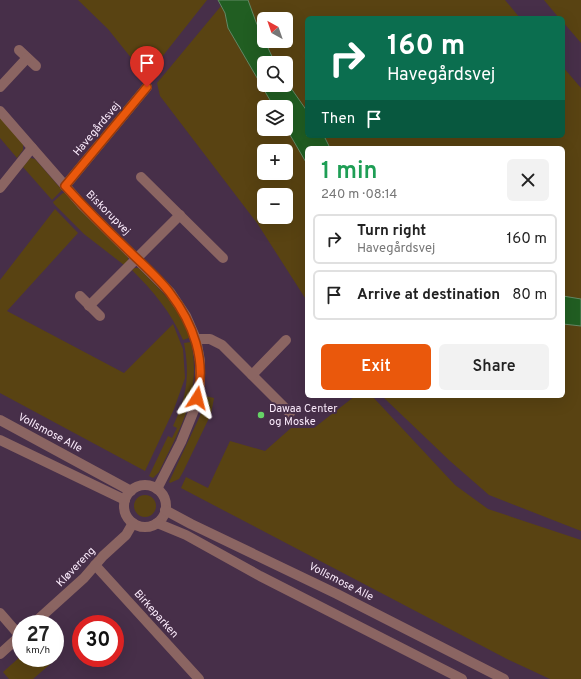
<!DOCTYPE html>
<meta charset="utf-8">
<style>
body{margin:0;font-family:Overpass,sans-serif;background:#f2f2f2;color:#222;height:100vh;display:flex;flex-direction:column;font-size:15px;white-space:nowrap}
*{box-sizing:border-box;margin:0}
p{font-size:13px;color:#767676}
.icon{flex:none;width:22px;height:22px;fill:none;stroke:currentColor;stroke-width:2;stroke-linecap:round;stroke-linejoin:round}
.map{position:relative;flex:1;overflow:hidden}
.sheet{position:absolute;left:305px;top:146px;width:260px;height:252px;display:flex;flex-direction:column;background:#fff;border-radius:6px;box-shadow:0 4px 16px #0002}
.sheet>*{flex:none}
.top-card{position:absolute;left:305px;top:16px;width:260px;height:122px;border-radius:6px;box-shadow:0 4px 16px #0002;background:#0b6e4f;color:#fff;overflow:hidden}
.needle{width:26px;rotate:320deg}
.fabs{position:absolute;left:257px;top:12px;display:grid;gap:8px}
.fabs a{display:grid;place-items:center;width:36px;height:36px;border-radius:6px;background:#fff;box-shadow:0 4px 16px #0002;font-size:20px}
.speed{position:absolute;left:12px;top:615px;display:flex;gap:8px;font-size:20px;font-weight:700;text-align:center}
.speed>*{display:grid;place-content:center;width:52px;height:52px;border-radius:50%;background:#fff;box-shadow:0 4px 16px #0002;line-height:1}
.speed small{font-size:10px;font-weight:400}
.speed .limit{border:6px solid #d22;background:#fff;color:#111}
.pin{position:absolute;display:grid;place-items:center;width:34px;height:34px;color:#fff;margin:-41px -17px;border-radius:50% 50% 50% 0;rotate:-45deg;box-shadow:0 0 4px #0007}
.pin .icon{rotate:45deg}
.me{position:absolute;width:44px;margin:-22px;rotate:9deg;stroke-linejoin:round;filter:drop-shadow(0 0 3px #0008)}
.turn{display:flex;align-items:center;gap:14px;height:84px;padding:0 16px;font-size:18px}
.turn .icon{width:52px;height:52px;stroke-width:2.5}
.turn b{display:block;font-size:28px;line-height:34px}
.then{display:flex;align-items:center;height:38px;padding:0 16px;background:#0003;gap:8px;font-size:15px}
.round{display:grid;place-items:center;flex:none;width:42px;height:42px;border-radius:6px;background:#f2f2f2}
.overview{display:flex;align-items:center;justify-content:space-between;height:68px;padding:0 16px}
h1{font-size:24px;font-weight:600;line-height:30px;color:#1e9e55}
.primary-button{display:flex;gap:8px;margin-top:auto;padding:8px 16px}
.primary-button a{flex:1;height:46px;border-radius:6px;background:#ea580c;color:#fff;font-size:16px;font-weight:600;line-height:46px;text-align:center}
.primary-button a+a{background:#f2f2f2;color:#222}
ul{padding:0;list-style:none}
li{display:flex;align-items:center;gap:12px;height:50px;margin:0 8px 6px;padding:0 8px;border:2px solid #e0e0e0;border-radius:6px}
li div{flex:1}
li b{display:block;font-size:15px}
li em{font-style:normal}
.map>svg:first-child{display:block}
.green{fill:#594312;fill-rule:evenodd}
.water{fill:#215e22;stroke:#638964}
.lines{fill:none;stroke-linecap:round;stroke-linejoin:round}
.minor{stroke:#8b6562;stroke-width:10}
.route-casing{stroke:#983908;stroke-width:10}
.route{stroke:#ea580c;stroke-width:7}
.poi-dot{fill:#66d466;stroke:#472f49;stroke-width:1.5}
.labels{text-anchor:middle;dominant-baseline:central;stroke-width:4;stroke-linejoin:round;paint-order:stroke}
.street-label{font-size:11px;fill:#fcecfd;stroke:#472f49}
.poi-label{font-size:11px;fill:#fcecfd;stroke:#472f49;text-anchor:start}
</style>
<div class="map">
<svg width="581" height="679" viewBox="0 0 581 679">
<rect width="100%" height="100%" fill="#472f49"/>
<g class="green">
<polygon points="78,0 207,0 154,67 140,69 108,29"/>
<path d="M 248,0 L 505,0 L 520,18 L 307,18 L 307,111 L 286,81 L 286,63 L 275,63 L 256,22 ZM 264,19 L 286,19 L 286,41 L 264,41 Z"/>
<polygon points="544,0 581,0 581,43 563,22 563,18 559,18"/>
<path d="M 221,6 L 225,13 L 228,28 L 274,107 L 264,107 L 264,129 L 286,129 L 286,128 L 307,164 L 307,301 L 257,223 L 160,96 L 157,83 ZM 264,151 L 286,151 L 286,173 L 264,173 ZM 264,195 L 286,195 L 286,217 L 264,217 Z"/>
<polygon points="563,67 581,88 581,299 563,296 563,148 330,148 324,136 563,136"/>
<polygon points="0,117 23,144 23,150 17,158 0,138"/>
<polygon points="30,158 35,159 62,190 52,200 23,167"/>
<polygon points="63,193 65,193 128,255 128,262 124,265 84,234 54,204 53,202"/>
<polygon points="55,209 78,233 7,311 124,373 173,324 183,349 185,378 174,409 145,471 0,393 0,280"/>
<path d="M 134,268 L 139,268 C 156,285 186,314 189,338 L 183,340 C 171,312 153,291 132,270 Z"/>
<polygon points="563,324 581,326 581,531 489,495 450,461 382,396 563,396"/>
<path d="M 191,342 C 202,394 181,426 159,472 L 153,478 L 149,476 L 168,436 L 172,438 L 177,428 L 173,426 C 187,397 190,375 184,343 Z"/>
<polygon points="205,396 214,398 211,414 183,472 179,479 170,483 169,482 200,416"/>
<polygon points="355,396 372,396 455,485 488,509 581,540 581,679 550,679 507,659 181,488 186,477 208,488 230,441 265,451 291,428 314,428"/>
<circle cx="145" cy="506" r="11"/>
<polygon points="21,656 21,658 54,658 55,660 33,679 9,679 3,672"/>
</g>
<g class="water">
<polygon points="218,0 248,0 256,22 275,63 264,63 264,85 286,85 286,81 307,111 307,136 324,136 330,148 307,148 307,164 286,128 286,107 274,107 228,28 225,13"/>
<polygon points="563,296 581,299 581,326 563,324"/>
</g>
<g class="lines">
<g class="minor">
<polyline points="19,50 36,66"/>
<polyline points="0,87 27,58"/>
<polyline points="0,111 82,205 170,292 186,316 196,339 200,361 200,387 194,410 181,442 157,489"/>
<polyline points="141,177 223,258"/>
<polyline points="65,186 147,87"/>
<polyline points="0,188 32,148"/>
<polyline points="80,296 100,316"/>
<polyline points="89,306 180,215"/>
<polyline points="196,339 210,339 222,345 290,413"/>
<polyline points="252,375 286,340"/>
<polyline points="0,420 131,491"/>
<polyline points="0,440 125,500"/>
<circle cx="145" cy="506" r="21"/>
<polyline points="165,510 191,524 337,594 504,679"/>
<polyline points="157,523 186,535 260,576 462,679"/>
<polyline points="95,565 199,679"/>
<polyline points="0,613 20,636"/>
<polyline points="33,624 84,578 103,556 126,535 133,523"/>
<polyline points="0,654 21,635"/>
</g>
</g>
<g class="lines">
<defs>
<path id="route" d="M 147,87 L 65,186 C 85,208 106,229 127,249 C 141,263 159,278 170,293 C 193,323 207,361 197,398"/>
</defs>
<use href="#route" class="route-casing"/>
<use href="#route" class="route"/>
</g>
<circle class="poi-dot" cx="261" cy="415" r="4"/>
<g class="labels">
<g class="street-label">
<text transform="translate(97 129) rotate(-50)">Havegårdsvej</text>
<text transform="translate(108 213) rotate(45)">Biskorupvej</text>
<text transform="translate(50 433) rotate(28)">Vollsmose Alle</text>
<text transform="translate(76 567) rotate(-46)">Kløvereng</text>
<text transform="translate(341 582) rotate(27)">Vollsmose Alle</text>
<text transform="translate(156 614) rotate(48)">Birkeparken</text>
</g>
<g class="poi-label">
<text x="269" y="409">Dawaa Center<tspan x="269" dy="13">og Moske</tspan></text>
</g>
</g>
</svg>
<div class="fabs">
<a><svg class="needle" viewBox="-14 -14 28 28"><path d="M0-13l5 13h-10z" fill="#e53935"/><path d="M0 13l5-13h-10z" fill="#767676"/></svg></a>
<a><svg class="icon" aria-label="search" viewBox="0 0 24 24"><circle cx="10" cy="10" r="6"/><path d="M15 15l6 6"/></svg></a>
<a><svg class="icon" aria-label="layers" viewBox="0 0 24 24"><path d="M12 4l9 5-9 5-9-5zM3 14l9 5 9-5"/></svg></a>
<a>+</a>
<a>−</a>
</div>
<div class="speed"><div>27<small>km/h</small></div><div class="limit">30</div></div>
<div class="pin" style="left:147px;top:87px;background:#d93025"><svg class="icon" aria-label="arrive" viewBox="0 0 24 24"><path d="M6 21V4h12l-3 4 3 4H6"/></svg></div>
<svg class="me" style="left:197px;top:398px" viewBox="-20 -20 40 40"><path d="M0-17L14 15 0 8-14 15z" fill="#ea580c" stroke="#fff" stroke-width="4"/></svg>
<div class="top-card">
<div class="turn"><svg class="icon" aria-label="right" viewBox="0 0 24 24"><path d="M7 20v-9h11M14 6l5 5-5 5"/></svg><div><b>160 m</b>Havegårdsvej</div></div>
<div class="then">Then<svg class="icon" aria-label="arrive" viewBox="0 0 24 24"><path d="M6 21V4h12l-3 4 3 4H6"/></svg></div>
</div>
<section class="sheet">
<div class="overview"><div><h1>1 min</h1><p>240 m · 08:14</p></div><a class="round"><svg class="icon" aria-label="close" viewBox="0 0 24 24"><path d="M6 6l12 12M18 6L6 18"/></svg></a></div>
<ul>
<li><svg class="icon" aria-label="right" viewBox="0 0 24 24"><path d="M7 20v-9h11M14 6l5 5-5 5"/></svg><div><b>Turn right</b><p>Havegårdsvej</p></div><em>160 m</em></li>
<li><svg class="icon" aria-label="arrive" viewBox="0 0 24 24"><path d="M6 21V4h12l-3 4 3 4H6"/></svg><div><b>Arrive at destination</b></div><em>80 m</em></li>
</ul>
<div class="primary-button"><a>Exit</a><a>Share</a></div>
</section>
</div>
